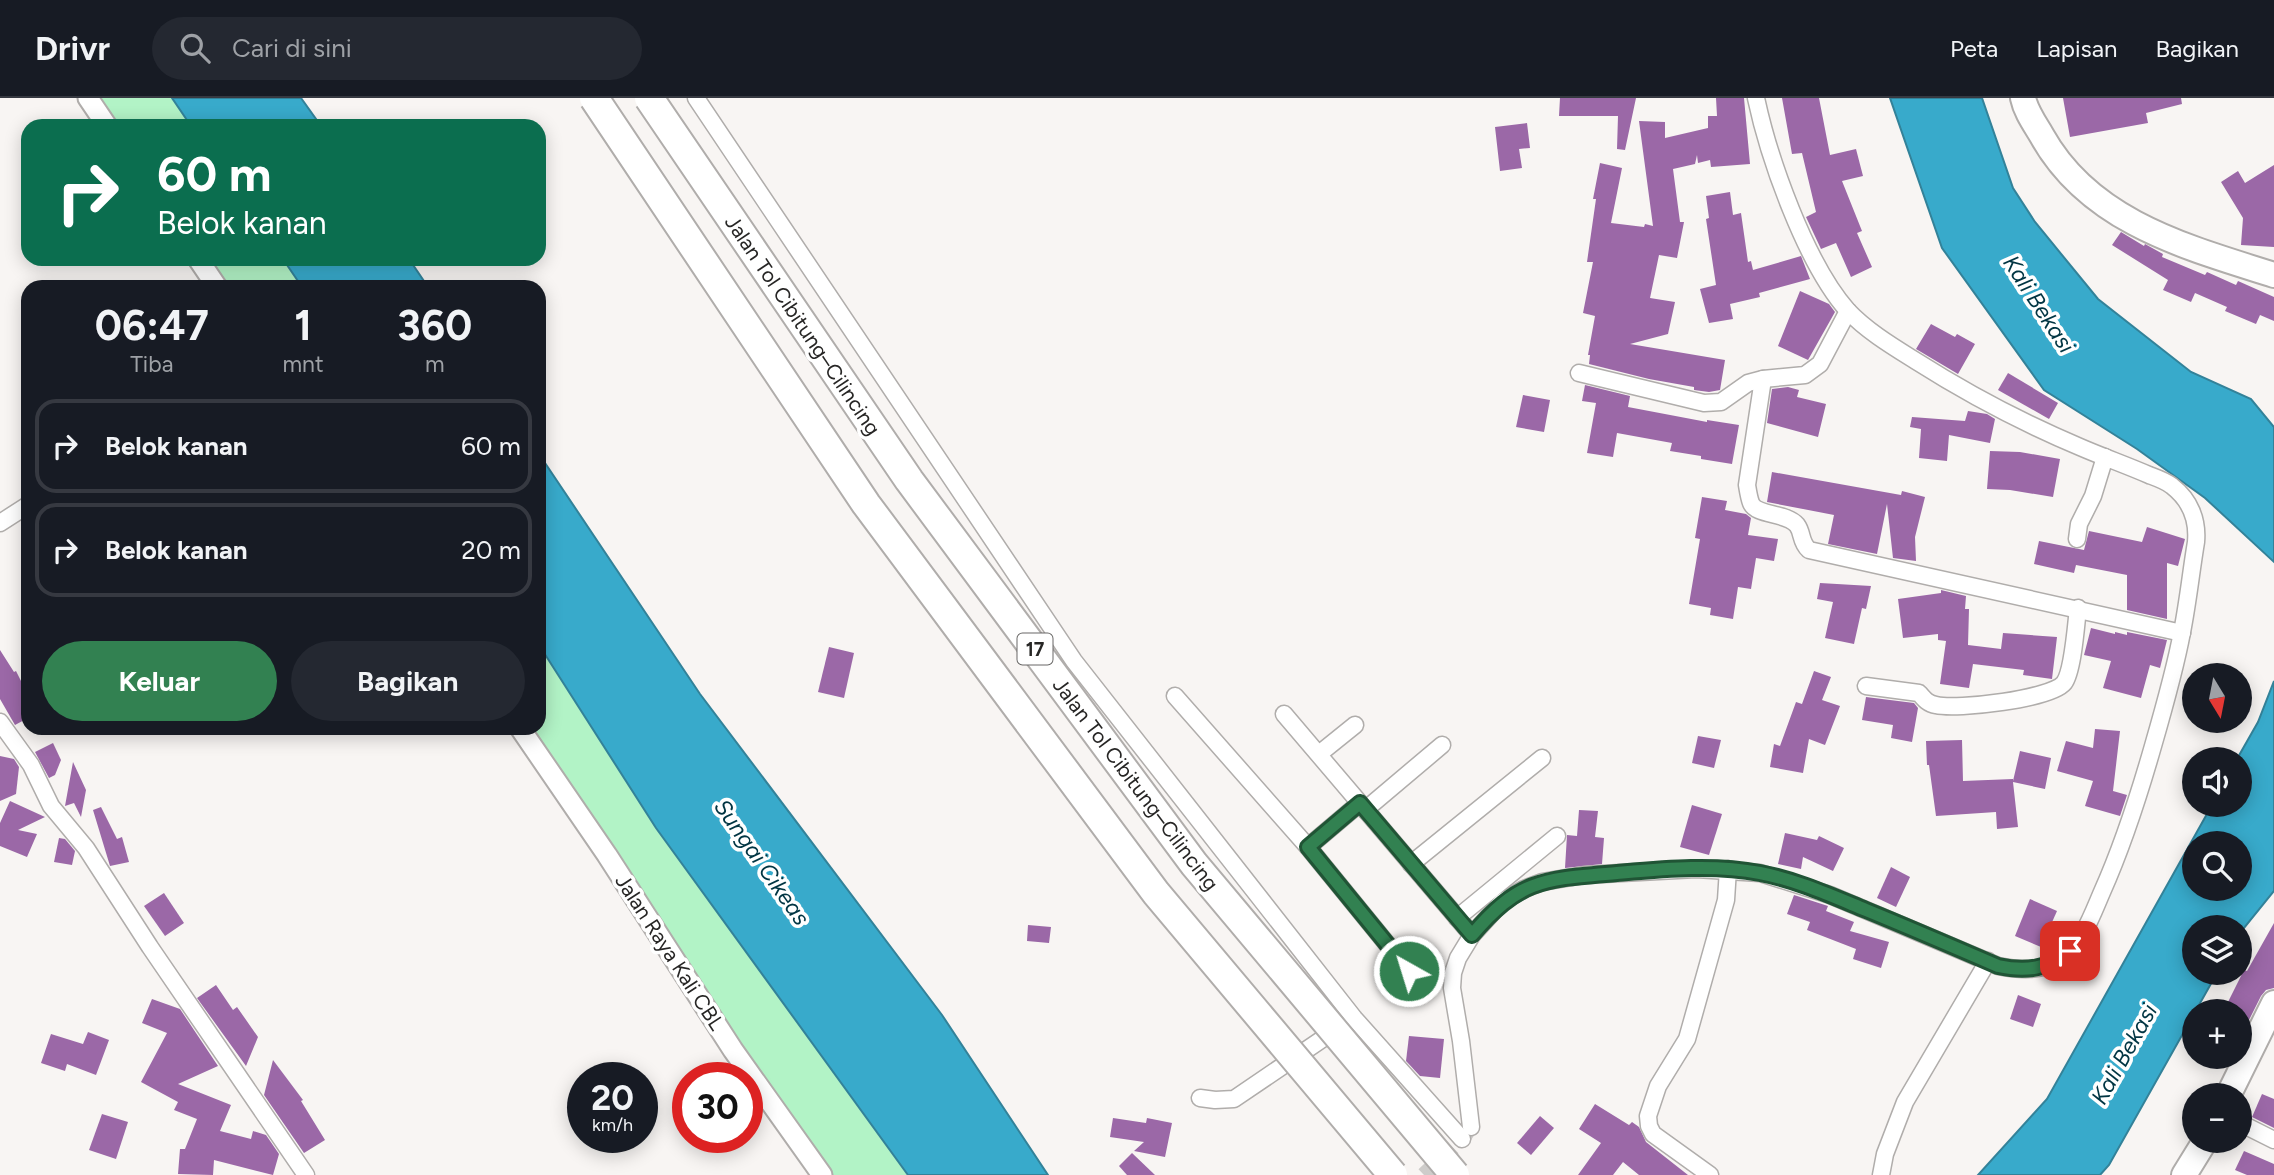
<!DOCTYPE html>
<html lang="id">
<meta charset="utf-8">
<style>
body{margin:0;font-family:Figtree,sans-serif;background:#242831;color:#f1f3f6;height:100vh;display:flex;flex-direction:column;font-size:26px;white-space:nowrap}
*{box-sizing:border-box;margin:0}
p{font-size:23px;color:#9ea1a6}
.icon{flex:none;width:38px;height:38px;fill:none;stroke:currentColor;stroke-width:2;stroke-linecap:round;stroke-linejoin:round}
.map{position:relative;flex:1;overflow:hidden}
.drawer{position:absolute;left:21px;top:182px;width:525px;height:455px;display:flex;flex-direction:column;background:#171b24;border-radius:21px;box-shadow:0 4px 18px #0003}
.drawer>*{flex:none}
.top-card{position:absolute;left:21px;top:21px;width:525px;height:147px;border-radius:21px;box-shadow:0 4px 18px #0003;background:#0b6e4f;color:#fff;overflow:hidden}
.needle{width:46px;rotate:170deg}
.fabs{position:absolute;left:2182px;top:565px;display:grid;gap:14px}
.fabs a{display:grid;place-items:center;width:70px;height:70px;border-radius:50%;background:#171b24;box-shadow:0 4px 18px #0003;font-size:35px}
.speed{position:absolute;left:567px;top:964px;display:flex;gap:14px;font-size:35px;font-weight:700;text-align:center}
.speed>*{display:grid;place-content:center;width:91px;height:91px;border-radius:50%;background:#171b24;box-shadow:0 4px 18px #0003;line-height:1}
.speed small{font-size:18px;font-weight:400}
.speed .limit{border:10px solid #d22;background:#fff;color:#111}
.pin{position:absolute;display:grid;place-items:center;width:60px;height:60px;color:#fff;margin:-30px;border-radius:14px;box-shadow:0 4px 10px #0006}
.me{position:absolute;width:77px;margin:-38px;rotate:321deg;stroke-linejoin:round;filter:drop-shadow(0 0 5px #0008)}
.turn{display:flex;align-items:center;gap:24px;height:147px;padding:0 21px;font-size:32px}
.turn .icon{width:91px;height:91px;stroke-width:2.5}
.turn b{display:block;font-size:49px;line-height:60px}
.eta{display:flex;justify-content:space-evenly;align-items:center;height:119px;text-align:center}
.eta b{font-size:42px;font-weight:700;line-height:49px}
.primary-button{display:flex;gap:14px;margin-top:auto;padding:14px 21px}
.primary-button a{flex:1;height:80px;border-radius:42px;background:#328151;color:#fff;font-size:28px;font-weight:700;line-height:80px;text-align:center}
.primary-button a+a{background:#242831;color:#f1f3f6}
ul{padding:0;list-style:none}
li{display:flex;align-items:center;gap:21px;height:94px;margin:0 14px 10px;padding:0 7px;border:4px solid #363941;border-radius:21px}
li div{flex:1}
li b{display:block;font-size:26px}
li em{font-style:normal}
header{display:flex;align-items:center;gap:42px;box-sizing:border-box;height:98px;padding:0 35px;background:#171b24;border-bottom:2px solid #363941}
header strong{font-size:33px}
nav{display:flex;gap:38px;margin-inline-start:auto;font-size:24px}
.search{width:490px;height:63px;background:#242831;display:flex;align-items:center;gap:18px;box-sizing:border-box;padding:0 24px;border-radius:38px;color:#9ea1a6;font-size:26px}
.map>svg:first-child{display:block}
.green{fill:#b2f3c6}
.water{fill:#38aacb;stroke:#338299;stroke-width:2;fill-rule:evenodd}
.building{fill:#9b68a7}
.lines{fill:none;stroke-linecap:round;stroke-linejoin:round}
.minor-tunnel{stroke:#ceccca;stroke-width:16;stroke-dasharray:16 8;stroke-linecap:butt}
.minor-casing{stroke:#b0adab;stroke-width:19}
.tertiary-casing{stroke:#b0adab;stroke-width:23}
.primary-casing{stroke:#b0adab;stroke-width:28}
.minor{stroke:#fff;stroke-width:16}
.tertiary{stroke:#fff;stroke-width:19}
.primary{stroke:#fff;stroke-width:24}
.motorway-bridge-casing{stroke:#b0adab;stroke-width:32;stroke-linecap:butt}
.motorway-bridge{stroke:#fff;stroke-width:28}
.route-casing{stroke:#205435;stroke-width:18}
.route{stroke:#328151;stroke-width:12}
.labels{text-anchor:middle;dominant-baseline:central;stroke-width:7;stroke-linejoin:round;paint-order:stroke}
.shield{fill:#fff;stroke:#686766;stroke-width:2}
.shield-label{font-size:19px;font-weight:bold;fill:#272625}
.street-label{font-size:21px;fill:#272625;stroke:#fff}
.water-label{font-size:23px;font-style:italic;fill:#013543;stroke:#fff}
</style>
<header>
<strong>Drivr</strong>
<div class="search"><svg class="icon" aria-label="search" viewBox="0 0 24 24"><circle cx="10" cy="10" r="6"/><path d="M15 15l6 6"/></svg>Cari di sini</div>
<nav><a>Peta</a><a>Lapisan</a><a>Bagikan</a></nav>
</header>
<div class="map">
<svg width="2274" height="1077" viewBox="0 0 2274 1077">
<rect width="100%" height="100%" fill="#f8f5f3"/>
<g class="green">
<polygon points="101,0 172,0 191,28 120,28"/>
<polygon points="211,161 283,161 302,189 230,189"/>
<polygon points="539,547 763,877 908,1077 822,1077 525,630 539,630"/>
</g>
<g class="water">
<polygon points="172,0 301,0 321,28 191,28"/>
<polygon points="1890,0 1982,0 2013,90 2035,124 2098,201 2191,274 2251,301 2274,329 2274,464 2205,400 2137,351 2044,292 1942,150"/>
<polygon points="283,161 409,161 428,189 302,189"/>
<polygon points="539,356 700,596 942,917 1048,1077 908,1077 656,730 539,547"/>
<path d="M 2274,583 L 2274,793 L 2240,835 L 2240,830 L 2194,830 L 2194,875 L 2217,875 L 2109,1067 L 2100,1077 L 1978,1077 L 2047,1001 L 2212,707 L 2240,707 L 2240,662 L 2237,661 L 2258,624 ZM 2194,746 L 2240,746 L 2240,791 L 2194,791 Z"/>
</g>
<g class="building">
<polygon points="1560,0 1636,0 1625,52 1617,51 1618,18 1559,18"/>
<polygon points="1716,0 1744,0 1750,66 1711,69 1710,62 1698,65 1697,57 1695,66 1673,71 1680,124 1684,124 1677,160 1659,157 1650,200 1675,204 1668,236 1630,246 1725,262 1720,292 1709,294 1694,292 1694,289 1649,281 1589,266 1590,257 1588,257 1595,218 1583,215 1593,164 1587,164 1596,101 1593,101 1600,65 1622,70 1611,125 1644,129 1645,126 1653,128 1639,23 1665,24 1665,40 1708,30 1708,18 1717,18"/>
<polygon points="1782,0 1819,0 1830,57 1856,51 1863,78 1842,83 1862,133 1857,135 1872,169 1851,179 1836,145 1821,151 1806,119 1816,114 1802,55 1792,56"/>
<polygon points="2063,0 2181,0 2182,6 2146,15 2148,25 2070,39"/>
<polygon points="1527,25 1530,50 1519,51 1522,70 1500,73 1495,29"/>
<polygon points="2274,67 2274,149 2241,147 2243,120 2221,84 2238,73 2245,85"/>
<polygon points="1730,94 1733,117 1741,115 1748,164 1751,163 1753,172 1801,158 1810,181 1759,195 1760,199 1730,206 1733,221 1709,225 1700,191 1716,187 1706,121 1709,120 1706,98"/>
<polygon points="2121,134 2144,148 2145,146 2163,156 2162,159 2205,177 2207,174 2236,187 2238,183 2274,199 2274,223 2260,217 2256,226 2225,213 2227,209 2195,195 2191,204 2163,192 2168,182 2112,147"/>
<polygon points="1800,193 1829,206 1835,214 1808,262 1778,248"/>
<polygon points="1931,226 1955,239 1957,236 1975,246 1958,276 1916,251"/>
<polygon points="2008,275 2058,305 2049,321 1998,292"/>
<polygon points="1585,287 1630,298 1628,309 1707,324 1707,322 1739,327 1732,366 1701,361 1701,358 1670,353 1672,345 1617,335 1613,359 1587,355 1596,305 1582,303"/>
<polygon points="1788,289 1799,292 1797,299 1826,306 1818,339 1767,325 1772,291"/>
<polygon points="1523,297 1550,302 1544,334 1516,329"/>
<polygon points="1968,313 1987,316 1995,321 1990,345 1949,337 1947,363 1919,360 1921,331 1910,329 1912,319 1965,323"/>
<polygon points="1990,353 2020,354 2060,361 2053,399 2010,392 1987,391"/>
<polygon points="1772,374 1901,397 1902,393 1925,399 1915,439 1916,463 1893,460 1887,406 1877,456 1828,446 1834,417 1767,404"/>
<polygon points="1702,399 1727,403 1725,412 1746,416 1751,420 1748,437 1778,441 1774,463 1756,460 1751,491 1738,489 1733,521 1710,517 1711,510 1689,506 1700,441 1695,440"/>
<polygon points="2147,429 2185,441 2178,468 2167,465 2167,521 2127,512 2127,477 2076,467 2074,475 2034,466 2039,443 2084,452 2089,433 2142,444"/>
<polygon points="1820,485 1871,488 1866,511 1862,510 1854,546 1825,540 1833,504 1817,501"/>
<polygon points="1941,492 1966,498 1965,511 1969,511 1968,547 2001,551 2003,535 2057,539 2052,581 2023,577 2024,572 1973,566 1969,590 1940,586 1946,543 1938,542 1938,536 1903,540 1898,501 1941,495"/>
<polygon points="2091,530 2115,536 2115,534 2127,537 2127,534 2167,542 2160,570 2150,567 2141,600 2103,590 2111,563 2084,557"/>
<polygon points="829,549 854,555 844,600 818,594"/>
<polygon points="0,552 14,574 16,573 28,597 28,620 15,627 0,601"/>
<polygon points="1814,573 1831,579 1822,602 1840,608 1825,647 1809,641 1803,675 1770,669 1774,646 1780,648 1796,604 1802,606"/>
<polygon points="1866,599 1914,605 1918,610 1912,644 1891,640 1893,627 1862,622"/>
<polygon points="2095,631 2120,633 2113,693 2127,697 2120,718 2085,708 2093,683 2057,673 2066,643 2093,650"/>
<polygon points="1698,638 1721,642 1714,670 1692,665"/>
<polygon points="1962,642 1963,683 2013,681 2013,683 2020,653 2051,660 2045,691 2013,684 2018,729 1997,731 1996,714 1936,718 1929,667 1927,667 1926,643"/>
<polygon points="53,645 61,662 55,677 49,680 35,654"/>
<polygon points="0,658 14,661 19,669 16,696 0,703"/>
<polygon points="73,664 86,692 81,719 74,705 65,708"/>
<polygon points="10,703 45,719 18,732 37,736 27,759 0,748 0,725"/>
<polygon points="1692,707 1722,716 1709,757 1680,749"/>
<polygon points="101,709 117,741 122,739 129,764 110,768 93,712"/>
<polygon points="1579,712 1598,713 1595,739 1604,740 1602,766 1565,770 1567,737 1577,738"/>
<polygon points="1785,735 1817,742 1819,738 1844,750 1833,773 1803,759 1801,771 1778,766"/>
<polygon points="59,740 65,741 75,753 72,767 54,764"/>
<polygon points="1891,769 1910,779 1896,809 1877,800"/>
<polygon points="164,795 184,825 165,838 144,808"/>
<polygon points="1794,797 1828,808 1826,813 1854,824 1850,833 1889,844 1881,870 1853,861 1856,851 1807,832 1810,824 1787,816"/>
<polygon points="2030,801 2057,813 2041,849 2015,838"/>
<polygon points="2274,825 2274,890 2266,892 2261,898 2240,940 2240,914 2223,914 2244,872 2247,873"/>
<polygon points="1028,827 1051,829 1049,845 1027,843"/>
<polygon points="216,887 233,912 237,909 258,939 246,968 197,900"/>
<polygon points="2018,897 2041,906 2033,929 2010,921"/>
<polygon points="152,901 180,911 218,968 178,986 231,1007 220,1033 251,1041 253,1033 266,1037 279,1056 273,1077 214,1062 213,1077 178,1076 180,1051 185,1051 197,1021 174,1012 178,1004 141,984 167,935 142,925"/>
<polygon points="88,934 109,942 96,977 67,966 65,973 41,965 51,936 83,946"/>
<polygon points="1409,938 1444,941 1440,980 1420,978 1406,963"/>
<polygon points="273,962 303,1002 301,1003 325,1042 304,1055 264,997"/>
<polygon points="2262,996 2274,1001 2274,1030 2252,1019"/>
<polygon points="1595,1006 1629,1027 1632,1024 1639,1029 1646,1044 1688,1077 1639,1077 1623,1064 1613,1077 1578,1077 1601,1045 1579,1031"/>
<polygon points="102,1016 128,1024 116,1061 89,1052"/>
<polygon points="1540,1018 1554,1030 1531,1057 1517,1045"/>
<polygon points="1113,1020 1146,1025 1147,1020 1172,1025 1165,1059 1134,1053 1144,1044 1110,1039"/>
<polygon points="2244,1053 2274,1066 2274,1077 2247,1077 2235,1072"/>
<polygon points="1132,1055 1155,1077 1127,1077 1119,1068"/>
</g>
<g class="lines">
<polyline class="minor-tunnel" points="1424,1077 1462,1041 1469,1031"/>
<defs>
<g id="minor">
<polyline points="696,0 1074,563 1354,920 1462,1041"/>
<polyline points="1579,275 1704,305 1721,304 1748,285 1763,281 1805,277 1820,266 1848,213"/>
<path d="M 1763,281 L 1747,387 C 1748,393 1749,400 1751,405 C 1756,418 1786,414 1797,427 C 1803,435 1800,444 1809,452 L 2182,535"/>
<polyline points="0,425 28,407"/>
<polyline points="2077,441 2079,426 2093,398 2105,359"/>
<path d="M 1866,588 L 1919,595 C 1924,601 1928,606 1936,607 C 1957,612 2051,601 2064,585 C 2073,573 2076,527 2078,510"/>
<polyline points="1175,598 1308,749"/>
<polyline points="1284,616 1472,837"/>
<polyline points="0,624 31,667 51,708 86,750 150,849 306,1077"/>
<polyline points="1319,656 1355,627"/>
<polyline points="1360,705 1308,749 1409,873"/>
<polyline points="1365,712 1442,647"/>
<polyline points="1411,766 1542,660"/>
<polyline points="1457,820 1557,738"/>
<polyline points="1200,1000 1215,1002 1234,1001 1340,929"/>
<polyline points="2240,1025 2274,1042"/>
<path d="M 1471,1029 L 1461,943 L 1452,890 L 1453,875 L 1458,860 L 1472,837 L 1502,804 L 1524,791 L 1542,784 L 1584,777 L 1696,771 L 1760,775 L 1830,797 L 1998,868 C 2019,872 2042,874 2060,861 C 2082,847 2092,817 2102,794 C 2123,747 2139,697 2153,648 C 2164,610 2175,572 2182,534 C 2188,504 2191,474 2196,444 C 2198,422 2190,402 2172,388 C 2166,383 2157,380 2149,377 C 2126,367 2103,359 2080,349 C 2023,325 1968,296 1916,263 C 1892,248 1867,233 1848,213 C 1806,166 1769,61 1756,0"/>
<polyline points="1710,1077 1653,1036 1649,1028 1648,1018 1658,988 1687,941 1726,802 1728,771"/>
<polyline points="1881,1077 1885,1056 1905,1004 1988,863"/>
</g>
<g id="tertiary">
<polyline points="88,0 107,28"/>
<polyline points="198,161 217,189"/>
<polyline points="520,630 607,757 733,952 822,1077"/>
</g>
<g id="primary">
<path d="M 2023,0 C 2026,14 2035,26 2042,38 C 2090,124 2186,149 2274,177"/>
<polyline points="2228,998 2274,905"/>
<polyline points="2184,1077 2205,1043"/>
</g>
</defs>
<use href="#minor" class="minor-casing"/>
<use href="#tertiary" class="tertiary-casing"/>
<use href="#primary" class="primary-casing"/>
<use href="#minor" class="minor"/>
<use href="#tertiary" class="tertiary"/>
<use href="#primary" class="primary"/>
<defs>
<g id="motorway-bridge">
<polyline points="594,0 866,406 1156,795 1393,1077"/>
<polyline points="649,0 909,382 1194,766 1455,1077"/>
</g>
</defs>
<use href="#motorway-bridge" class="motorway-bridge-casing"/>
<use href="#motorway-bridge" class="motorway-bridge"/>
</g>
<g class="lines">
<defs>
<path id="route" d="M 1409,873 L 1308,749 L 1360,705 L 1472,837 C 1520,780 1546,781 1617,775 C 1663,771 1714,766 1760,775 C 1797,782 1832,798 1866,812 C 1910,830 1954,849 1998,868 C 2026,874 2048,871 2070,853"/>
</defs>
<use href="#route" class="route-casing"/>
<use href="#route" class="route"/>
</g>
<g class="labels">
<rect class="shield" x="1017.5" y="535.5" width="35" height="31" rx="5"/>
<g class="shield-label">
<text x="1035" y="551">17</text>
</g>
<g class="street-label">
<text transform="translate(803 227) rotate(56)">Jalan Tol Cibitung–Cilincing</text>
<text transform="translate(1136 686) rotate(53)">Jalan Tol Cibitung–Cilincing</text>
<text transform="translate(670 854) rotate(57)">Jalan Raya Kali CBL</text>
</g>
<g class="water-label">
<text transform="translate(2039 206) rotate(57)">Kali Bekasi</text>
<text transform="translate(762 764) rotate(55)">Sungai Cikeas</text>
<text transform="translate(2124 956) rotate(-61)">Kali Bekasi</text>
</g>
</g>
</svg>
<div class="fabs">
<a><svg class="needle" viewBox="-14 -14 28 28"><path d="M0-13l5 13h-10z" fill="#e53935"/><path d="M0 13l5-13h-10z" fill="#9ea1a6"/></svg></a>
<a><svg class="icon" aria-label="sound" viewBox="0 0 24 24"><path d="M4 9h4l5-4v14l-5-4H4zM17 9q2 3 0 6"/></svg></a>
<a><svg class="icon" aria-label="search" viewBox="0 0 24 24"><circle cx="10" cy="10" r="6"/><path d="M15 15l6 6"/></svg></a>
<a><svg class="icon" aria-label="layers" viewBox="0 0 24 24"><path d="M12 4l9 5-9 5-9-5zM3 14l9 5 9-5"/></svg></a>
<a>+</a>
<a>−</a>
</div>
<div class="speed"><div>20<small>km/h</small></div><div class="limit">30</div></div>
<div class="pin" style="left:2070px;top:853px;background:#d93025"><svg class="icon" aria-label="arrive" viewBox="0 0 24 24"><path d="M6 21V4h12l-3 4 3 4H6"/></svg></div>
<svg class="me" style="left:1409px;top:873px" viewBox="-20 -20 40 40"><circle r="17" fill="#328151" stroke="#fff" stroke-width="3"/><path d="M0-11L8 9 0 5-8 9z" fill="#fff"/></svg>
<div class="top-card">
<div class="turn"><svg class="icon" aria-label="right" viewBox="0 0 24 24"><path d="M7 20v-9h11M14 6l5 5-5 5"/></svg><div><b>60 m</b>Belok kanan</div></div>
</div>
<section class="drawer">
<div class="eta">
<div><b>06:47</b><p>Tiba</p></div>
<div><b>1</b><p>mnt</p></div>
<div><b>360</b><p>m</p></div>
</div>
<ul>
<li><svg class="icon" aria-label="right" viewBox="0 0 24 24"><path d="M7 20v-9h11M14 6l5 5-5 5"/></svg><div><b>Belok kanan</b></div><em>60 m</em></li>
<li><svg class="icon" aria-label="right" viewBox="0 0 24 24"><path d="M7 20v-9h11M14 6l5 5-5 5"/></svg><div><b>Belok kanan</b></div><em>20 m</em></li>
</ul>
<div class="primary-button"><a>Keluar</a><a>Bagikan</a></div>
</section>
</div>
